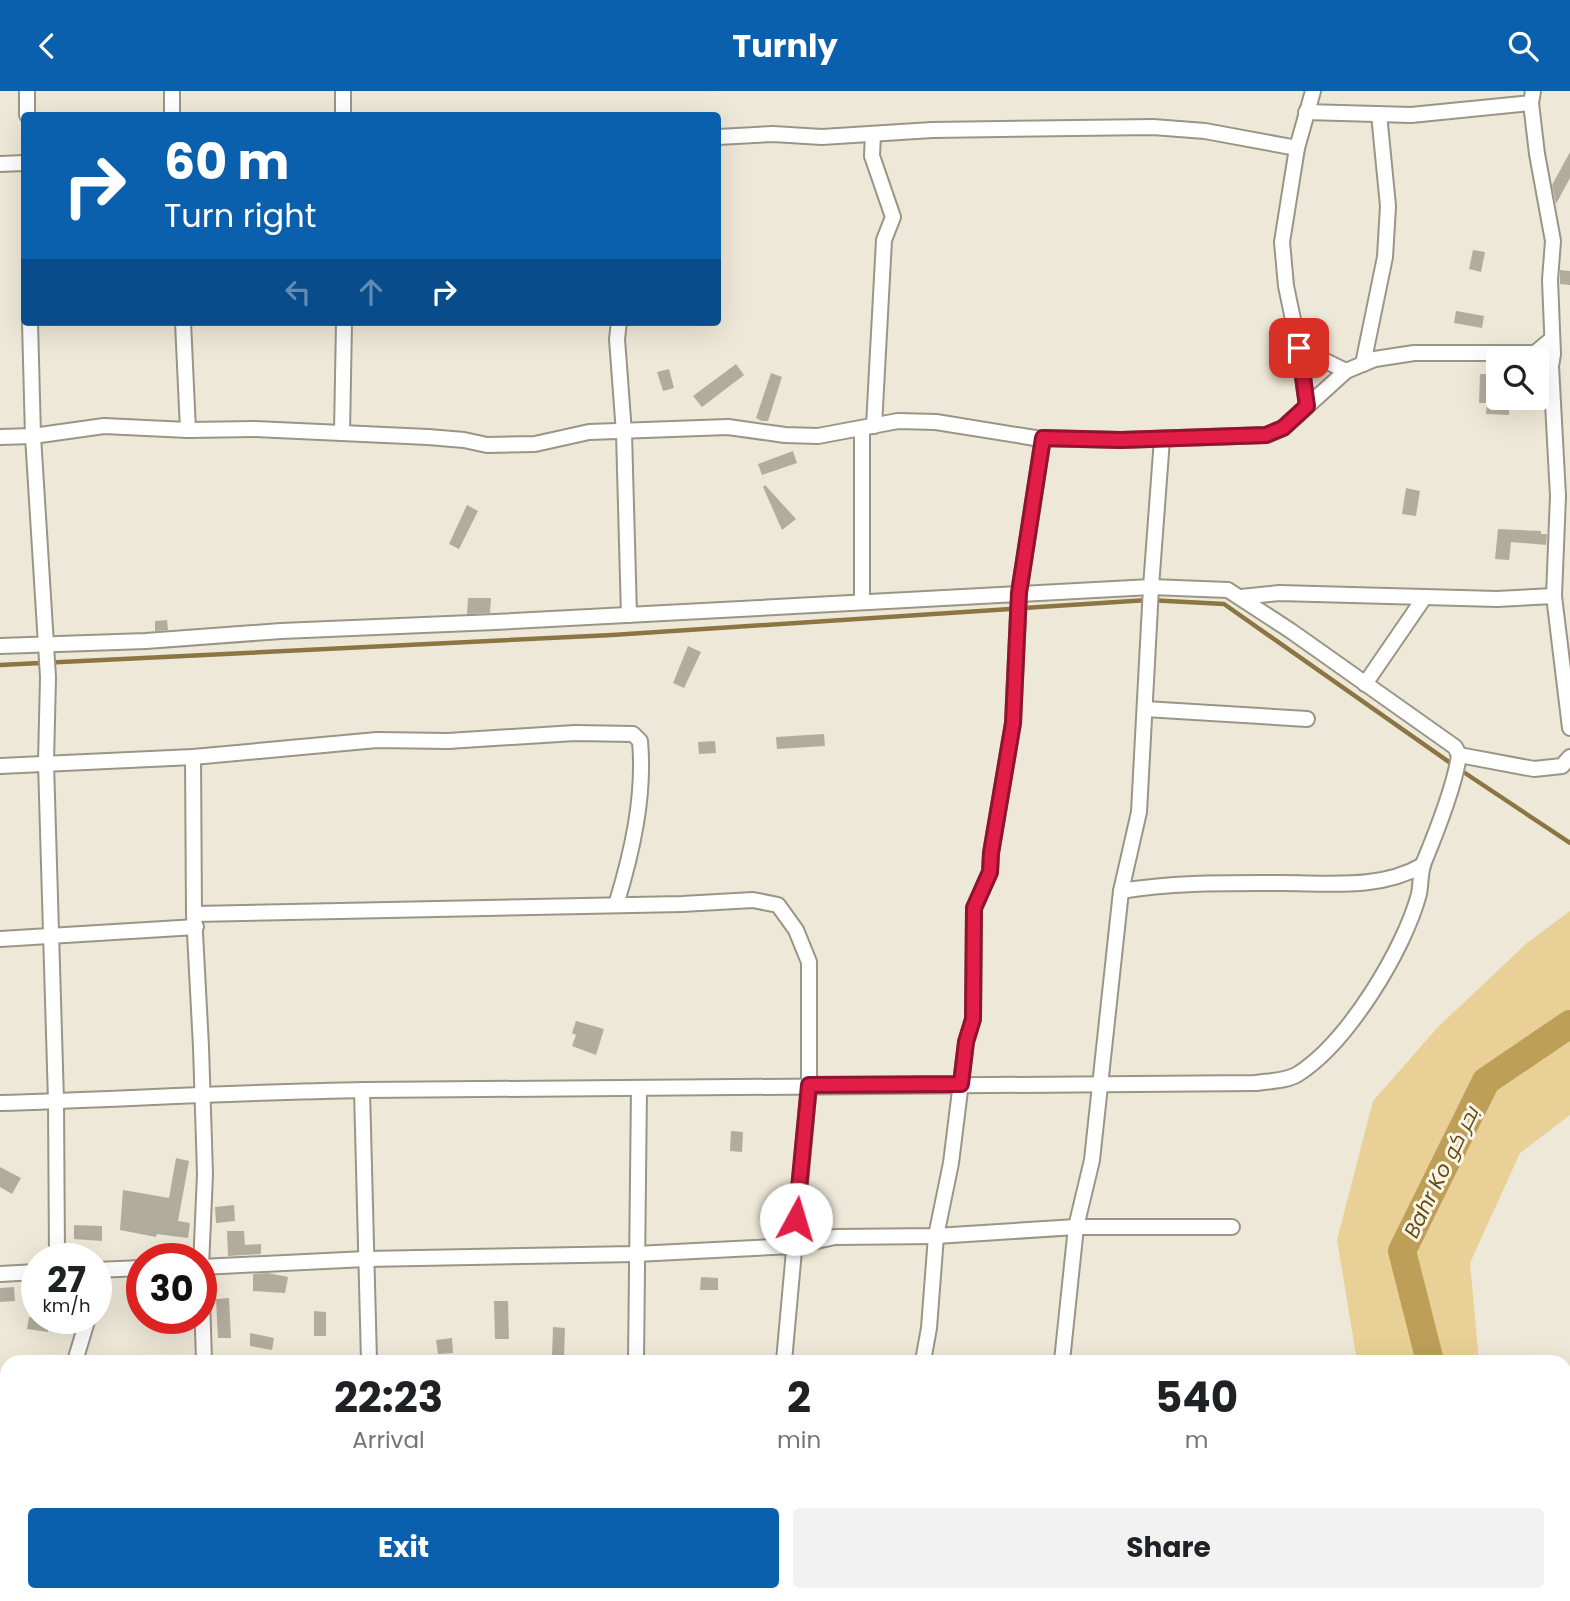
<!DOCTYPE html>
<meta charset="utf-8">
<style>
body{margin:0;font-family:Poppins,Cairo,sans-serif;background:#f2f2f2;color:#202124;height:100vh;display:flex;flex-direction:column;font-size:26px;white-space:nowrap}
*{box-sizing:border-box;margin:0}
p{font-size:23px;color:#757577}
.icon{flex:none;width:38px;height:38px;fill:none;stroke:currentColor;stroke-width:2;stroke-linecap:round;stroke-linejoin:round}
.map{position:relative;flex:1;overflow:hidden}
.sheet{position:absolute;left:0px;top:1264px;width:1572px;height:247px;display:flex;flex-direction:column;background:#fff;border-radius:21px 21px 0 0;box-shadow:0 7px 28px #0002}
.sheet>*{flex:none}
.banner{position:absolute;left:21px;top:21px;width:700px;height:214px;border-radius:7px;box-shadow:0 7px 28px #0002;background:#0b60ae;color:#fff;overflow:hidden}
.fabs{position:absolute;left:1486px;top:256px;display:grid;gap:14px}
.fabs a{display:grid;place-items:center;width:63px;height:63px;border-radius:7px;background:#fff;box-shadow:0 7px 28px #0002;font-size:35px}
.speed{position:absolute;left:21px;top:1152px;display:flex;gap:14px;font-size:35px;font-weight:700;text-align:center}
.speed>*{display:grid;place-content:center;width:91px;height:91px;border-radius:50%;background:#fff;box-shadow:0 7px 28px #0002;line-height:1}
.speed small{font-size:18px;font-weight:400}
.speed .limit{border:10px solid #d22;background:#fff;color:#111}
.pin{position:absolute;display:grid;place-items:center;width:60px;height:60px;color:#fff;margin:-30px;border-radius:14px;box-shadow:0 4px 10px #0006}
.me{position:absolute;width:77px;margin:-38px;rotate:6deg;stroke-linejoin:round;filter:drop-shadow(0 0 5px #0008)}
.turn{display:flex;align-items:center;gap:24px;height:147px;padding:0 28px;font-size:32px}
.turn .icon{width:91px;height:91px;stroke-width:2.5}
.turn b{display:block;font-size:49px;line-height:60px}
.lanes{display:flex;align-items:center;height:66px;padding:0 28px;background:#0003;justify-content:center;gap:35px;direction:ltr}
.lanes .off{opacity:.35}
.eta{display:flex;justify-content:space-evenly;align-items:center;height:119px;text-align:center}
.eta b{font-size:42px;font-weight:700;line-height:49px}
.primary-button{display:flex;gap:14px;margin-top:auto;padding:14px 28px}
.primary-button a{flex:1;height:80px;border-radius:7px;background:#0b60ae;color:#fff;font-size:28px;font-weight:700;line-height:80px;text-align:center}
.primary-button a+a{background:#f2f2f2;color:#202124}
header{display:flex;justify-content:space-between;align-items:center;height:91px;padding:0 28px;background:#0b60ae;color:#fff;font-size:32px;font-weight:700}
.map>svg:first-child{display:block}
.green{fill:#e9d096}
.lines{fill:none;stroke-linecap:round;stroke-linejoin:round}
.stream{stroke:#8b7542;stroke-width:4.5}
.river{stroke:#bd9f58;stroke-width:28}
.building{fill:#b2ac9d}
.minor-casing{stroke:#9b9587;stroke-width:18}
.minor{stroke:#fff;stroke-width:14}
.route-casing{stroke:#92132f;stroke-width:18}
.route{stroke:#e11d48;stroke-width:12}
.labels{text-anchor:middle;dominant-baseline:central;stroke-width:6;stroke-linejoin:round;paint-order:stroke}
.water-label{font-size:21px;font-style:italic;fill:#634e17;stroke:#fcf5e5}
</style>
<header><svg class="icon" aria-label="back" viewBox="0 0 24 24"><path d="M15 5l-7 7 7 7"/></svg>Turnly<svg class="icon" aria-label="search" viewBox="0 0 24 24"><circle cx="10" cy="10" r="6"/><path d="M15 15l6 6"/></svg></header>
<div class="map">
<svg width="1570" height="1510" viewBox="0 0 1570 1510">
<rect width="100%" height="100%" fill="#eee8d8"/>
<g class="green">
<polygon points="1570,820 1570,1024 1520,1062 1470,1172 1479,1270 1357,1270 1337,1149 1373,1010 1438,936 1527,852"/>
<polygon points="1565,1442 1570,1449 1570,1510 1475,1510 1470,1503 1564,1503"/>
</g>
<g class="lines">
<polyline class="stream" points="0,574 612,544 1148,509 1224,513 1459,678 1570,752"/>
<g class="river">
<polyline points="1430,1270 1402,1160 1486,990 1570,933"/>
<polyline points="1548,1503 1554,1510"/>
</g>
</g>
<g class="building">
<polygon points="1570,61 1570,87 1556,113 1552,94"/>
<polygon points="1473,159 1485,161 1481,181 1469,178"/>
<polygon points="1560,179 1570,180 1570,194 1560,193"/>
<polygon points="1456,220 1484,225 1482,237 1454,232"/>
<polygon points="736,273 744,284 702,316 693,305"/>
<polygon points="669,278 674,297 663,300 657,281"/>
<polygon points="771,282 782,286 768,330 762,330 756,327"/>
<polygon points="1480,283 1498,283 1498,306 1509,306 1509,324 1486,323 1487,312 1479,312"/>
<polygon points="793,360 797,372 762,384 758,373"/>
<polygon points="765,394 796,428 782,439 763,396"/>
<polygon points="1406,397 1420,400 1416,425 1402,423"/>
<polygon points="467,414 478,420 459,458 449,453"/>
<polygon points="1498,438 1541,440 1541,443 1547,443 1546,454 1511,451 1509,469 1495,468"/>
<polygon points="468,507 491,507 490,522 467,523"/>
<polygon points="167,529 168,539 155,540 155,530"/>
<polygon points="688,555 701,561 684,597 673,592"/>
<polygon points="824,643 825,655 777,658 776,646"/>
<polygon points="715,650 716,662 699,663 698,651"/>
<polygon points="576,930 604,938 596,964 572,955 576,944 572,942"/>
<polygon points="731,1040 743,1041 742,1061 730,1060"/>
<polygon points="176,1067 189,1070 178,1130 190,1132 188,1147 157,1143 156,1146 120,1139 123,1099 169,1107"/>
<polygon points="0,1076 21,1087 12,1103 0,1096"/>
<polygon points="234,1114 235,1130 216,1132 215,1116"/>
<polygon points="74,1134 102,1135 102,1150 74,1148"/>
<polygon points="227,1140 244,1140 245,1154 261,1153 261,1163 228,1165"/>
<polygon points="268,1182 288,1186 285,1202 253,1200 253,1183"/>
<polygon points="701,1186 718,1187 718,1199 700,1199"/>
<polygon points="14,1196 15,1210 0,1211 0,1197"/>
<polygon points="229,1207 231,1247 218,1247 216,1208"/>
<polygon points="494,1210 508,1210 509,1248 495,1248"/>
<polygon points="314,1220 326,1221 326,1245 314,1245"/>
<polygon points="29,1226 50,1229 48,1241 27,1238"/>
<polygon points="553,1236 565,1237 564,1267 552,1266"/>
<polygon points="250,1242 274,1247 272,1259 250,1255"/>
<polygon points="452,1247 453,1262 438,1263 436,1249"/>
</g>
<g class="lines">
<defs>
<g id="minor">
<polyline points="172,0 172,24"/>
<polyline points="1531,12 1537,63 1553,150 1550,189 1553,263 1551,275 1558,405 1554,505 1570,637"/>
<polyline points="1306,21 1411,24 1531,12 1533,0"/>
<polyline points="27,24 27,0"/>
<polyline points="343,24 343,0"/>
<polyline points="873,43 872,65 893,126 884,149 874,335"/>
<polyline points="718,46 773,43 822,46 932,39 1153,36 1205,40 1297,57"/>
<polyline points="0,73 24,72"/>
<polyline points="30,231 33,345 48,586 46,672 56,1010 57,1167"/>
<polyline points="183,231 188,339"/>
<polyline points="619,231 617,248 624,342 629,524"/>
<polyline points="1299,257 1346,280"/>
<polyline points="1363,273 1385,166 1388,115 1379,23"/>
<polyline points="1307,315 1299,257 1286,195 1282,151 1297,57 1313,0"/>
<polyline points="342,342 344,231"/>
<polyline points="0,346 33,345 104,335 188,339 255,338 428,346 464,349 487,354 535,353 589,341 728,336 785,344 818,345 898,330 936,331 1035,347 1120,349 1267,344 1283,337 1346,280 1375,268 1414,262 1535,262 1552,248"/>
<polyline points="1241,506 1279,502 1497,508 1554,505"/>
<polyline points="862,511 862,337"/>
<path d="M 0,555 L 146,550 L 281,540 L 495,531 L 1151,496 L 1228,499 L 1291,540 L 1455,656 L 1459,664 C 1455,694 1436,742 1424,771 C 1420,781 1421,792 1419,803 C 1404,859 1348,951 1298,983 C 1287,990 1269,990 1256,992 C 960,996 663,994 366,999 C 244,1001 122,1008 0,1012"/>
<polyline points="1365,593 1424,507"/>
<polyline points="1145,618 1307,628"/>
<polyline points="1459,664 1534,678 1562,675 1570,666"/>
<polyline points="193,666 194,823 201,956 205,1083 201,1176 204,1270"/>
<path d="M 0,675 L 193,666 L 377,649 L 448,650 L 575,642 L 633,643 L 640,650 C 645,705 632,762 616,814"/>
<path d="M 1121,800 C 1174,791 1227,792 1281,792 C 1329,792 1380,799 1423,774"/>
<polyline points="194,823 682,813 753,809 778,814 796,839 809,871 809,994 784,1270"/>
<polyline points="0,848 196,836"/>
<polyline points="362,999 369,1270"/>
<polyline points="201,1176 366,1168 636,1163 793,1155 835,1146 936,1145 1076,1136 1232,1136"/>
<polyline points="96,1179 142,1177"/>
<polyline points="0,1183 37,1181"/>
<polyline points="75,1270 88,1227"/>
<polyline points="636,1270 639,997"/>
<polyline points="923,1270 929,1237 936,1145 951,1072 966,951 973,928 974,817 990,781 991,762 1013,632 1019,502 1043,347"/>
<polyline points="1062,1270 1076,1136 1092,1069 1121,800 1139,721 1151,496 1162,348"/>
<polyline points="0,1349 7,1349"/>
<polyline points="55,1510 486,1503"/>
<polyline points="625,1510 625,1503"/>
<polyline points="755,1510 756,1503"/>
<polyline points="894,1510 895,1503"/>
<polyline points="1035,1510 1035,1503"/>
</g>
</defs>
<use href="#minor" class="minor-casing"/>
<use href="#minor" class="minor"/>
</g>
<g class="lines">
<defs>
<polyline id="route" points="796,1128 809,994 961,993 966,951 973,928 974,817 990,781 991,762 1013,632 1019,502 1043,347 1121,349 1266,344 1283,337 1307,315 1299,257"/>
</defs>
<use href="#route" class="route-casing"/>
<use href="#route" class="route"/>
</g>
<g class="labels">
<g class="water-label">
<text transform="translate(1441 1081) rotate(-64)">Bahr Ko بحر كو</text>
</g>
</g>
</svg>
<div class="fabs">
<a><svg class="icon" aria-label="search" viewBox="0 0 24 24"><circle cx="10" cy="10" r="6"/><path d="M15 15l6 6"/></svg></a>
</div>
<div class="speed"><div>27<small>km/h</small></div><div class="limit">30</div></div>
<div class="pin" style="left:1299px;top:257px;background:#d93025"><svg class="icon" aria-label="arrive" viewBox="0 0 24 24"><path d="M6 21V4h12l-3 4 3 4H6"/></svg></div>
<svg class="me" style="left:796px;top:1128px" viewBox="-20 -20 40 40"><circle r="19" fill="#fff"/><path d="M0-13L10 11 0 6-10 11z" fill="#e11d48"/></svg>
<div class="banner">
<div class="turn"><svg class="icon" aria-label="right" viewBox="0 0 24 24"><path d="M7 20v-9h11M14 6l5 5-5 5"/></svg><div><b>60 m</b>Turn right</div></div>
<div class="lanes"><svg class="icon off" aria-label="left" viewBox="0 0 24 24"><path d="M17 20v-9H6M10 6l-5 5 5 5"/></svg><svg class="icon off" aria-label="ahead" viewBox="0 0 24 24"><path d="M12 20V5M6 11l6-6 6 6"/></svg><svg class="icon" aria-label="right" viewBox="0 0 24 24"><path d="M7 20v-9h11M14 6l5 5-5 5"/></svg></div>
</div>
<section class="sheet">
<div class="eta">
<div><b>22:23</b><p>Arrival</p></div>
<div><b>2</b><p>min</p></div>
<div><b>540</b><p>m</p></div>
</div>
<div class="primary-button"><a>Exit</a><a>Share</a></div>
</section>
</div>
